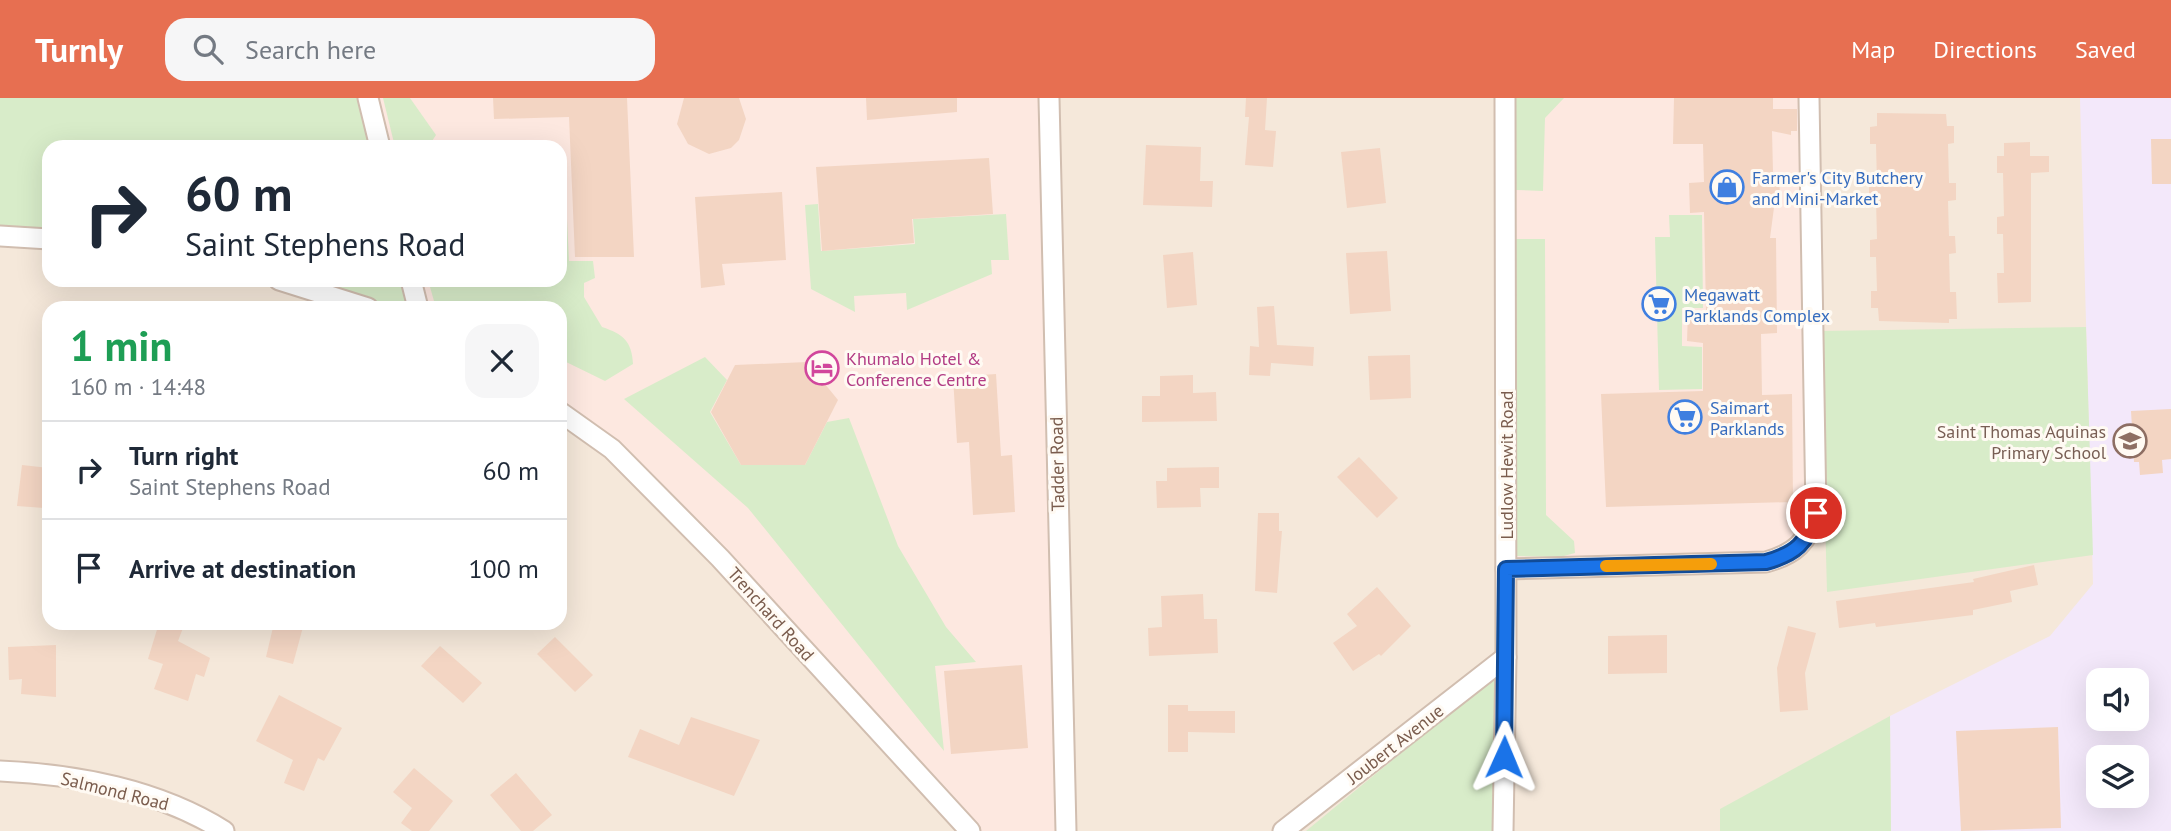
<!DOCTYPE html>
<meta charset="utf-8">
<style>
body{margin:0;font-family:"PT Sans",sans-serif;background:#f6f6f7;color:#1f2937;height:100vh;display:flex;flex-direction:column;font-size:26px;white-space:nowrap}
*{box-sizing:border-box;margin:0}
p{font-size:23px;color:#747a83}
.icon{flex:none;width:38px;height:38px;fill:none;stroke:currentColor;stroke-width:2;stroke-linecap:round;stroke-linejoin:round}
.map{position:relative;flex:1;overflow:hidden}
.sheet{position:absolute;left:42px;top:203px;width:525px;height:329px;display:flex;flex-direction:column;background:#fff;border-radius:21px;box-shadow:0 7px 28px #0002}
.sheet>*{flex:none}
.guide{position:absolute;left:42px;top:42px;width:525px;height:147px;border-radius:21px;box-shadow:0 7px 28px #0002;background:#fff;color:#1f2937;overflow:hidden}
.tools{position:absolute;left:2086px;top:570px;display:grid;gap:14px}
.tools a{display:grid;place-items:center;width:63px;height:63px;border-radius:14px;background:#fff;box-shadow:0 7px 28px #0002;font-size:35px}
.pin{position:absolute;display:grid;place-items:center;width:60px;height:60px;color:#fff;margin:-30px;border:4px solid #fff;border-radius:50%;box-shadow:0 2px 7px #0007}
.me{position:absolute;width:77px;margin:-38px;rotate:1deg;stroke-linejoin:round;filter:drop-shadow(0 0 5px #0008)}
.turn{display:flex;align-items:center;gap:24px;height:147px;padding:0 28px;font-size:32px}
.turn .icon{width:91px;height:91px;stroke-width:2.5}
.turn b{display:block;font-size:49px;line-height:60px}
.round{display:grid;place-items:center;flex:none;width:74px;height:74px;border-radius:21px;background:#f6f6f7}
.headline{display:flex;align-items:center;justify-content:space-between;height:119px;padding:0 28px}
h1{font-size:42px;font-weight:800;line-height:52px;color:#1e9e55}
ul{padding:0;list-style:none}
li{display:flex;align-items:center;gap:21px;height:98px;padding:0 28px;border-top:2px solid #e0e1e3}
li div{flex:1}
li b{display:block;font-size:26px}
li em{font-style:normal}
header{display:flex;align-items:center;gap:42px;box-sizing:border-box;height:98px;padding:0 35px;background:#e76f51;color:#fff}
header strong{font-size:33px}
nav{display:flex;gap:38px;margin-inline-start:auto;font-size:24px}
.search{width:490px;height:63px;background:#f6f6f7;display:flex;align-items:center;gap:18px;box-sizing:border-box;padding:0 24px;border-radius:21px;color:#747a83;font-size:26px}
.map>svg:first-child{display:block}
.residential{fill:#f5e8da;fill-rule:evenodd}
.commercial{fill:#fde8e0}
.education{fill:#f3e8fa;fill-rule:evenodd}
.green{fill:#d8ecc9}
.building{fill:#f3d5c3}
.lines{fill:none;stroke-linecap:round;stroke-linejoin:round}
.street-casing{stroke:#d1beb0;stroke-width:23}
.street{stroke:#fff;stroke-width:19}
.route-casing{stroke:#114b97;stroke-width:18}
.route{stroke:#1a73e8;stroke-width:12}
.slow{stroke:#f59e0b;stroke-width:12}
.labels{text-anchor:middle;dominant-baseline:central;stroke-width:6;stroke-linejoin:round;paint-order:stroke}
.shop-label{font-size:18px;fill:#366cbe;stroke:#fffaf3;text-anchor:start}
.hotel-label{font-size:18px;fill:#b23c85;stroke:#fffaf3;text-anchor:start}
.education-label{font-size:18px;fill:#785e54;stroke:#fffaf3;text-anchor:end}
.street-label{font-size:18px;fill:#7a5c4d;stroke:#fffaf3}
</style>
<header>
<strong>Turnly</strong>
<div class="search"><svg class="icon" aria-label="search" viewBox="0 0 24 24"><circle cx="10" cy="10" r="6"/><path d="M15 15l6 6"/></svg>Search here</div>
<nav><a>Map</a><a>Directions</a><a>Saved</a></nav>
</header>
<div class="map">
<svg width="2171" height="733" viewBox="0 0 2171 733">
<rect width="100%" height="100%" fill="#fdf6ec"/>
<path class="residential" d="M 0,0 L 2171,0 L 2171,733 L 0,733 ZM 49,49 L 560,49 L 560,182 L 49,182 ZM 49,210 L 560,210 L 560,525 L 49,525 ZM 2098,583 L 2137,583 L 2137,621 L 2098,621 ZM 2098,660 L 2137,660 L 2137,698 L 2098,698 Z"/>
<g class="commercial">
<polygon points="371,0 1043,0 1060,733 978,733 560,308 560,210 421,210 414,182 560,182 560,49 383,49"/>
<polygon points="1511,0 1805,0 1809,412 1805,432 1778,454 1511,466"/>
</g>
<path class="education" d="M 2080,0 L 2171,0 L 2171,733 L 1891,733 L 1890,618 L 2050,538 L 2093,486 ZM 2098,583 L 2137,583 L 2137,621 L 2098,621 ZM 2098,660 L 2137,660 L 2137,698 L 2098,698 Z"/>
<g class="green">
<polygon points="0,0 359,0 371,49 49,49 49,137 0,135"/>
<polygon points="383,0 410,0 436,37 428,49 395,49"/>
<polygon points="1515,0 1564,0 1545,20 1543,93 1516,92"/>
<polygon points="818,106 821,153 915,146 913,121 1006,116 1009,162 991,162 992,176 907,212 906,195 854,198 855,214 811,191 805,107"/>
<polygon points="1669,117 1702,117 1703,210 1682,210 1682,248 1702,249 1702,291 1659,292 1655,139 1670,139"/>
<path d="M 567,121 L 569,163 L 593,163 L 595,180 L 584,185 L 584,199 L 602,229 C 623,236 632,243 633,266 L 605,283 L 560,261 L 560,210 L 448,210 L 434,203 L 428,182 L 560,182 L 560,122 Z"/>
<polygon points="1515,141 1545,141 1546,417 1574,443 1575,455 1560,459 1516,458"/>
<polygon points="292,182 403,182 410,210 379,210"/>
<polygon points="2086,229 2093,457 1827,494 1820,233"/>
<polygon points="705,259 727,282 710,314 741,367 805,367 827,324 849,320 898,448 946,529 976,564 935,568 944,653 748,410 624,301"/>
<polygon points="1501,573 1495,733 1306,733"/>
<polygon points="1890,618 1891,733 1720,733 1720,711"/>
</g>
<g class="building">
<polygon points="493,0 627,0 634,159 575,159 569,19 494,21"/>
<polygon points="684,0 739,0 746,21 739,42 731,50 709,56 688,46 677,26"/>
<polygon points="866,0 957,0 957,14 867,22"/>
<polygon points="1246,0 1267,0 1265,32 1276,33 1273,69 1245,67 1249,19 1245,19"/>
<polygon points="1674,0 1773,0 1773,11 1797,11 1797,33 1791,33 1791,37 1772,33 1773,74 1779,74 1780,101 1775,102 1770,140 1776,140 1777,235 1761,236 1762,297 1792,296 1793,404 1606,409 1601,296 1703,293 1703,245 1687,243 1688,214 1706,213 1704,114 1690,115 1689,85 1704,84 1703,46 1673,46"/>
<polygon points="1877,15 1946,16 1947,28 1954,28 1954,45 1948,46 1949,85 1956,85 1956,102 1948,103 1949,138 1955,138 1956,155 1949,156 1950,194 1956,194 1957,221 1949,221 1949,225 1879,223 1878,210 1871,210 1871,193 1877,193 1876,159 1870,159 1870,142 1877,141 1876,102 1869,102 1869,85 1877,85 1876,46 1870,46 1870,29 1877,28"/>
<polygon points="2151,41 2171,41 2171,86 2152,86"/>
<polygon points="2030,44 2030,58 2049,58 2049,74 2031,75 2031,204 1998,205 1997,175 2004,175 2003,136 1997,136 1997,119 2004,118 2003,75 1997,75 1997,58 2004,58 2004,45"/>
<polygon points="1146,47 1201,49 1200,83 1213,83 1212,109 1143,107"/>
<polygon points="1380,50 1386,105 1347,110 1341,54"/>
<polygon points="989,60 993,116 912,121 914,145 822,153 816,69"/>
<polygon points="782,94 786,162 722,166 725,187 701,190 695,99"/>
<polygon points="1387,153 1391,213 1350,216 1346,155"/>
<polygon points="1193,154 1197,207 1167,210 1163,157"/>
<polygon points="1274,208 1277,247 1314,249 1313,268 1271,265 1270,278 1249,277 1250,248 1259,249 1257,209"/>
<polygon points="1410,257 1411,300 1370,302 1368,258"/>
<polygon points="807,264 838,302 805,367 741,367 711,314 735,267"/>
<polygon points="996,276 1001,358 1012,357 1015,414 973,417 969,344 957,345 953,279"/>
<polygon points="1193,277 1193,295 1216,294 1217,323 1142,324 1142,298 1160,298 1160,278"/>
<polygon points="2171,311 2171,361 2162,362 2163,375 2140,377 2139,364 2134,364 2131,313"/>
<polygon points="1359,359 1398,400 1377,420 1337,379"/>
<polygon points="22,367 49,370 44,410 17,408"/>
<polygon points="1219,369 1219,390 1200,390 1201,409 1157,410 1156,383 1167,383 1167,370"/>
<polygon points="1258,415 1279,415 1279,433 1282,433 1277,495 1255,493"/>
<polygon points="2034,467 2038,487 2010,493 2012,504 1973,512 1973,517 1876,529 1875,525 1839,530 1836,503 1974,484 1973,481"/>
<polygon points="1377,489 1411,528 1381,558 1379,556 1353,573 1333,545 1357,528 1347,516"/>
<polygon points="1203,496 1204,521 1217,521 1218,555 1149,558 1148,530 1162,529 1161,498"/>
<polygon points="159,525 183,530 178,543 210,560 204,579 196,576 188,603 154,591 163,566 148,561"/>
<polygon points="274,525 303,529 293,566 266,559"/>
<polygon points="1788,528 1816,535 1805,575 1808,612 1780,614 1777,570"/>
<polygon points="1667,537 1667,575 1608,576 1608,538"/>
<polygon points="555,539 593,577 575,594 537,556"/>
<polygon points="56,547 56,599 21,596 22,581 9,582 8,549"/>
<polygon points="440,548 482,585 463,605 421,568"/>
<polygon points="1022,567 1028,650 951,656 944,573"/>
<polygon points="279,597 342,630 324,663 318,660 304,693 284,685 293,662 256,643"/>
<polygon points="1168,607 1188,607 1188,613 1235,613 1235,635 1188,634 1188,654 1168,654"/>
<polygon points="691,619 760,642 734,698 628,659 640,631 679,647"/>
<polygon points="2058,629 2061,730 1961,733 1956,633"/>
<polygon points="414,670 453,703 429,733 412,733 401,725 412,710 393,694"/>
<polygon points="516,675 552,717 533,733 521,733 490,697"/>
</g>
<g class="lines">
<defs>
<g id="street">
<polyline points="368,0 380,49"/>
<polyline points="1049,0 1066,733"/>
<polyline points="0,138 49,141"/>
<polyline points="279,182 368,210"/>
<polyline points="411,182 418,210"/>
<polyline points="560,314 612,351 720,460 970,733"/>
<path d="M 1506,471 L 1766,464 C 1795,456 1808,444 1816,415 L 1809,0"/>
<path d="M 0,673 C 76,676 159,692 224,733"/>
<polyline points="1283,733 1506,559"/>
<polyline points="1503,733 1506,559 1505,0"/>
</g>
</defs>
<use href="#street" class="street-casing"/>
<use href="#street" class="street"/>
</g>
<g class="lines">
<defs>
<path id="route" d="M 1504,659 L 1506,471 L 1766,464 C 1795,456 1808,445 1816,415"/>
</defs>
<use href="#route" class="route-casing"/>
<use href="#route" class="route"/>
<polyline class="slow" points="1606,468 1711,466"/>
</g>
<defs>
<symbol id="shop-ring" viewBox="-11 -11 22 22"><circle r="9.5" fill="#fffaf3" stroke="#3f7fe0" stroke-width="1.5"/><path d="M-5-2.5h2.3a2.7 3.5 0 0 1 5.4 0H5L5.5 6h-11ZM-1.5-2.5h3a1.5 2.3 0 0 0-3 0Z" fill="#3f7fe0"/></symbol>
<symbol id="supermarket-ring" viewBox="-11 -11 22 22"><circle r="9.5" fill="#fffaf3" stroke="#3f7fe0" stroke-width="1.5"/><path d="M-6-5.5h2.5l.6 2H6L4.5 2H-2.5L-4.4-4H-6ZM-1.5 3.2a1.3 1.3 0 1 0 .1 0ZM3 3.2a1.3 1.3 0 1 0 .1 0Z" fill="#3f7fe0"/></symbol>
<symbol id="hotel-ring" viewBox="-11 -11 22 22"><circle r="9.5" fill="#fffaf3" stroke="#d1479c" stroke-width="1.5"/><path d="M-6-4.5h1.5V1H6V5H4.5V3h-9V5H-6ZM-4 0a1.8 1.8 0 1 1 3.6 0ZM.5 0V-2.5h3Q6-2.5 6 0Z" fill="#d1479c"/></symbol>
<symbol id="school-ring" viewBox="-11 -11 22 22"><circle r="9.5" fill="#fffaf3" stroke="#8d6e63" stroke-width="1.5"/><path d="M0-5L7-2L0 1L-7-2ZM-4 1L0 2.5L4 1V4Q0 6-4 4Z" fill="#8d6e63"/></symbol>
</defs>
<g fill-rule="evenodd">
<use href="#shop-ring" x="1708" y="70" width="38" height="38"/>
<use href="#supermarket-ring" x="1640" y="187" width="38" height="38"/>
<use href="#hotel-ring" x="803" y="251" width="38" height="38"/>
<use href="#supermarket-ring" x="1666" y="300" width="38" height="38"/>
<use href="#school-ring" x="2111" y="324" width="38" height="38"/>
</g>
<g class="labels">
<g class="shop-label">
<text x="1752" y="79">Farmer's City Butchery<tspan x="1752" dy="21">and Mini-Market</tspan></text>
<text x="1684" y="196">Megawatt<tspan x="1684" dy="21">Parklands Complex</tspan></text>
<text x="1710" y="309">Saimart<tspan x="1710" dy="21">Parklands</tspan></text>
</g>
<g class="hotel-label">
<text x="846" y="260">Khumalo Hotel &amp;<tspan x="846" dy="21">Conference Centre</tspan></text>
</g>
<g class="education-label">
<text x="2106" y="333">Saint Thomas Aquinas<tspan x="2106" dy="21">Primary School</tspan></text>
</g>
<g class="street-label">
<text transform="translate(1057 366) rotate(-91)">Tadder Road</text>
<text transform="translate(1506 367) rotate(-90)">Ludlow Hewit Road</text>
<text transform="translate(771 516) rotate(48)">Trenchard Road</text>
<text transform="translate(1395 646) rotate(-38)">Joubert Avenue</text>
<text transform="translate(115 693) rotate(14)">Salmond Road</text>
</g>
</g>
</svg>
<div class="tools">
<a><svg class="icon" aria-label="sound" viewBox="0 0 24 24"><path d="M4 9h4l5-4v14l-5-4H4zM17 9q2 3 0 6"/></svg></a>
<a><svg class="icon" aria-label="layers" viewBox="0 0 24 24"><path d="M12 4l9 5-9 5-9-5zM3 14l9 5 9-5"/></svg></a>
</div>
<div class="pin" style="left:1816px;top:415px;background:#d93025"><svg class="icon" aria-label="arrive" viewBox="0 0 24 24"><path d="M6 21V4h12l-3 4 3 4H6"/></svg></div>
<svg class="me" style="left:1504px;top:659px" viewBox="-20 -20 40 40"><path d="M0-17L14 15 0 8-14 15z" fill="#1a73e8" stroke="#fff" stroke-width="4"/></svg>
<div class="guide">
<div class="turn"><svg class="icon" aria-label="right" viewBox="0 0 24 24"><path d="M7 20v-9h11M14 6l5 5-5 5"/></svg><div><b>60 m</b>Saint Stephens Road</div></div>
</div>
<section class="sheet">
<div class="headline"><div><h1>1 min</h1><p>160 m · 14:48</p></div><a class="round"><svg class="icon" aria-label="close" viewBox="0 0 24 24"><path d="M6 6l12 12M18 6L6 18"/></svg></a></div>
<ul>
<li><svg class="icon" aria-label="right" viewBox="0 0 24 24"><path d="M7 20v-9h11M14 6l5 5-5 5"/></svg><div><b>Turn right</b><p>Saint Stephens Road</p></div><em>60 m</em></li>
<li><svg class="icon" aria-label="arrive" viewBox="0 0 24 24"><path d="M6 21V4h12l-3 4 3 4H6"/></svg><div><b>Arrive at destination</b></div><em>100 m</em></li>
</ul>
</section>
</div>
